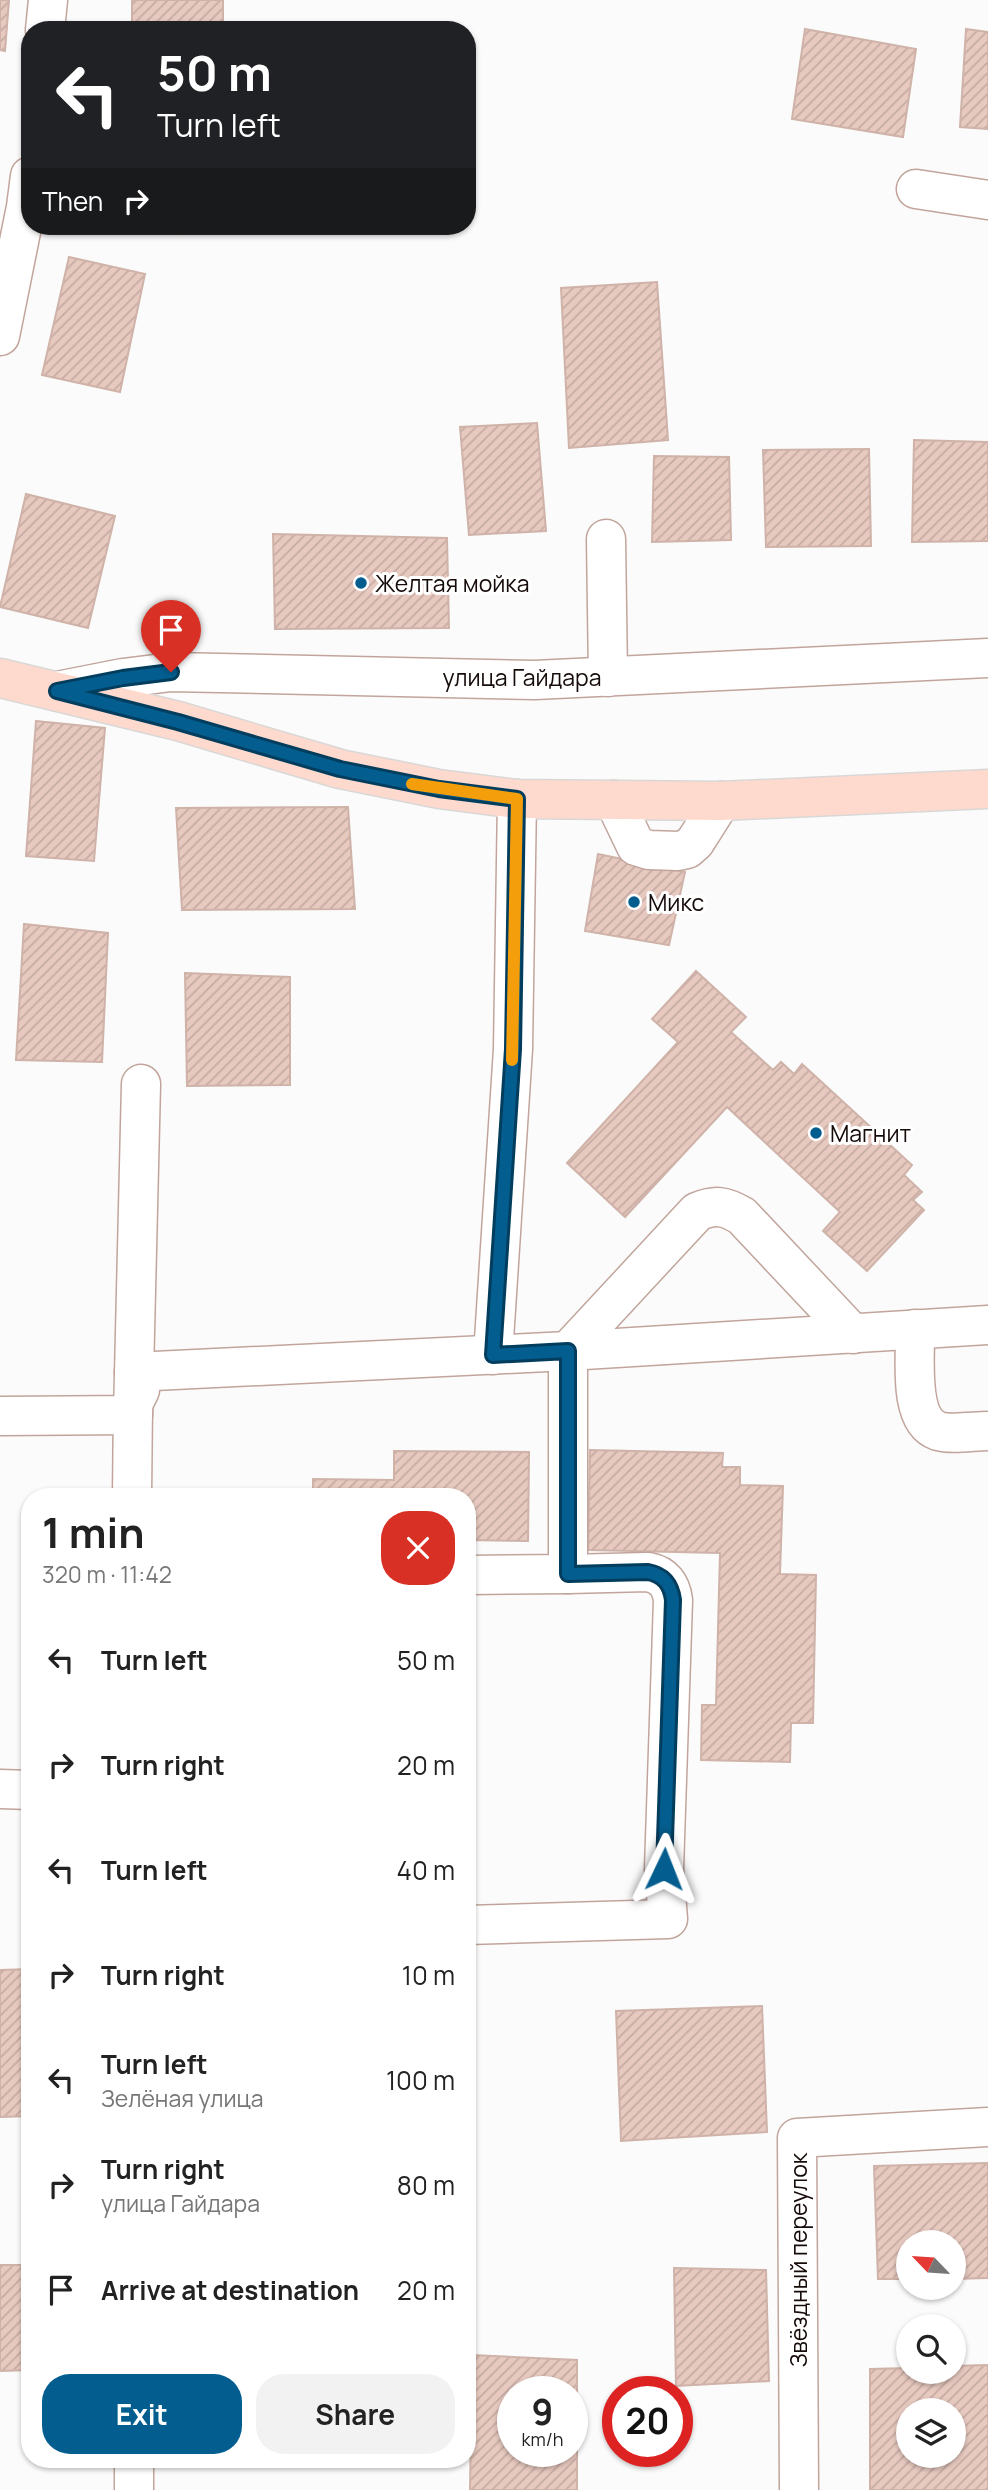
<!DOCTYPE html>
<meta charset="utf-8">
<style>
body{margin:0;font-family:Manrope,sans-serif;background:#f2f2f2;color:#222;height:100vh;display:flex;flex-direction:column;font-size:26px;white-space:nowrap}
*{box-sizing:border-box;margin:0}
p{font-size:23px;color:#767676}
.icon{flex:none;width:38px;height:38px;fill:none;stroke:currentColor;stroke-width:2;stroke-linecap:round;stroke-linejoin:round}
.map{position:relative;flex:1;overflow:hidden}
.panel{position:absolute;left:21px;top:1488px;width:455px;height:980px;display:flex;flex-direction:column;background:#fff;border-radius:28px;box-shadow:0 2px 5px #0004}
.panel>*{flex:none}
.hud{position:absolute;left:21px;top:21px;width:455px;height:214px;border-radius:28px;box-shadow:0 2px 5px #0004;background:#202124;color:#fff;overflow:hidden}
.needle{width:46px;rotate:295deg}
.controls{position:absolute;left:896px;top:2230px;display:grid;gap:14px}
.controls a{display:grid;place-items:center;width:70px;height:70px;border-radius:50%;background:#fff;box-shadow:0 2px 5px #0004;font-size:35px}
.speed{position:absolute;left:497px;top:2376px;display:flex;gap:14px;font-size:35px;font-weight:700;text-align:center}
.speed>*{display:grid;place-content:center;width:91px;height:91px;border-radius:50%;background:#fff;box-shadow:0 2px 5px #0004;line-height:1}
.speed small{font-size:18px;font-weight:400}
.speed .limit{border:10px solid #d22;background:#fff;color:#111}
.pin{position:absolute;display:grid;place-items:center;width:60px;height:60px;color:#fff;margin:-72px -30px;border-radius:50% 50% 50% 0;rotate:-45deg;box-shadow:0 0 7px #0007}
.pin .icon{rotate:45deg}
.me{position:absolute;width:77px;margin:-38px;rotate:2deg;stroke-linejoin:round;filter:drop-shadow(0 0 5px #0008)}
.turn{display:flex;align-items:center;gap:24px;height:147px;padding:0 21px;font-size:32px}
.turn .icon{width:91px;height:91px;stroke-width:2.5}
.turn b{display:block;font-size:49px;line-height:60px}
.then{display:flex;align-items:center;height:66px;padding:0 21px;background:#0003;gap:14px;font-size:26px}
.round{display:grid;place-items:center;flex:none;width:74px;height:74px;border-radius:28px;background:#f2f2f2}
.overview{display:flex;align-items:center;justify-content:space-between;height:119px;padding:0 21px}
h1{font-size:42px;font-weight:700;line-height:52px}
.button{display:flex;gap:14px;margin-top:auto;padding:14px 21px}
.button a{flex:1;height:80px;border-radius:28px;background:#035e8f;color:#fff;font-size:28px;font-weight:700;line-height:80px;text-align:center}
.button a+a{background:#f2f2f2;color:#222}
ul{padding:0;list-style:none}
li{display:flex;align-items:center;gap:21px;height:105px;padding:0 21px}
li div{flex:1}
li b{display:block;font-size:26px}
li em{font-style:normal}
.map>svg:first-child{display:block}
.building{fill:url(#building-hatch);stroke:#cfb2a8;stroke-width:2;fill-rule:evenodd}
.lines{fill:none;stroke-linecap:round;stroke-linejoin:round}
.minor-casing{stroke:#c1a59c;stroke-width:41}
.major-casing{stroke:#dad8d7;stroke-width:41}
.minor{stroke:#fff;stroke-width:38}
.major{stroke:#fed9cd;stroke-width:38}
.route-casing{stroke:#023d5d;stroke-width:18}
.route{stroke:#035e8f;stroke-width:12}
.slow{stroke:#f59e0b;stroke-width:12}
.poi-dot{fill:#035e8f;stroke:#fff;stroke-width:2.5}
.labels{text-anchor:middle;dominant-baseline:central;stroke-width:6;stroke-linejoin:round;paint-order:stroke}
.poi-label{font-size:23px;fill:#150b08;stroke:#fff;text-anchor:start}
.street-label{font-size:23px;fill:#150b08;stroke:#fff}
</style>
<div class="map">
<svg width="988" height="2490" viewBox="0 0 988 2490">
<defs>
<pattern id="building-hatch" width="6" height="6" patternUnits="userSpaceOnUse" patternTransform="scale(1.75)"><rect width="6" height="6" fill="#e7c9bf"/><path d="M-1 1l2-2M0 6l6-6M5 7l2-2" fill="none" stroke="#c5aba3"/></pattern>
</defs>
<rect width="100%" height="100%" fill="#fbfbfb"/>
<g class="building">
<polygon points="0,0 9,0 5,51 0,50"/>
<rect x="132" y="0" width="91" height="30"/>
<polygon points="805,29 916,49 903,137 792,119"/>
<polygon points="966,29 988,32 988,129 960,127"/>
<polygon points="148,226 181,226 179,234"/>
<polygon points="69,257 145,274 120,392 42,375"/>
<polygon points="657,282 668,440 569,448 561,288"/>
<polygon points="537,423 546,531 469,535 460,427"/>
<polygon points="914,440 988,442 988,541 912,542"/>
<polygon points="869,449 871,546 766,547 763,450"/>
<polygon points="654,456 729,457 731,540 652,542"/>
<polygon points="26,494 115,516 88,628 0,607"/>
<polygon points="273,534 447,538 449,628 275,629"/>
<polygon points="36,721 105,728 94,861 26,856"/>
<polygon points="348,807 355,909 182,910 176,808"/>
<polygon points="598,854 685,872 669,945 585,931"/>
<polygon points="24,924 108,933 102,1062 16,1060"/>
<polygon points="696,971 746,1017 731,1032 773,1070 781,1062 794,1074 802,1064 912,1165 904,1175 922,1192 913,1200 924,1210 867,1271 823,1231 840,1212 727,1107 625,1217 567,1163 678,1042 652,1019"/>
<polygon points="185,973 290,977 290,1085 187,1086"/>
<polygon points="590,1450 723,1453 722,1467 740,1467 740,1485 783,1486 780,1574 816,1575 813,1723 791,1723 790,1762 701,1760 702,1705 716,1705 720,1553 588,1550"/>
<polygon points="394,1451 529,1452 528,1541 467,1540 467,1496 313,1496 313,1479 394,1480"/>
<polygon points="30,1969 30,2116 0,2117 0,1970"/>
<polygon points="762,2006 767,2132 621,2141 616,2011"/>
<polygon points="988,2163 988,2278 954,2279 954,2242 908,2242 908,2279 878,2279 874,2166"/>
<polygon points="0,2265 30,2265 30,2370 0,2371"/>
<polygon points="674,2268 766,2270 769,2381 676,2386"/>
<path d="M 472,2355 L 577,2360 L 577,2490 L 470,2490 ZM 513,2392 L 572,2392 L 572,2452 L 513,2452 Z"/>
<path d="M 988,2365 L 988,2490 L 870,2490 L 870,2369 L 908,2368 L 908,2371 L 954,2371 L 954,2366 ZM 908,2410 L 954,2410 L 954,2455 L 908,2455 Z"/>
</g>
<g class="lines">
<defs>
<g id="minor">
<polyline points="45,30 48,0"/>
<polyline points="916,189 988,200"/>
<polyline points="0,336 26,207 30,176"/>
<polyline points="606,539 608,677"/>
<polyline points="57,691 123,678 171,672 535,680 988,658"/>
<polyline points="614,800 636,846 649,850 678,851 687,849 695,842 721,801"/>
<path d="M 915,1329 C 916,1356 907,1420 938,1431 C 952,1435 974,1431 988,1431"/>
<polyline points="493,1355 513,1049 517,799"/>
<polyline points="134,1372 568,1351 988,1325"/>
<polyline points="0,1416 133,1415 141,1084"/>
<polyline points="132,1496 133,1404 140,1390"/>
<path d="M 467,1575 L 568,1574 L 568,1351 L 697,1212 C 716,1204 725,1206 742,1216 L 853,1334"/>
<polyline points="0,1789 30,1790"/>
<path d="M 467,1925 L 668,1919 L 664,1869 L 673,1600 C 671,1585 664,1575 648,1572 L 568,1574"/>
<polyline points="134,2490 134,2459"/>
<polyline points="799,2490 797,2138 988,2127"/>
</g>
<polyline id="major" points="0,678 178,721 340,769 439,789 517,799 721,801 988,789"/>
</defs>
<use href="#minor" class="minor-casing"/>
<use href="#major" class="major-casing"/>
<use href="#minor" class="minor"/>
<use href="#major" class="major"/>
</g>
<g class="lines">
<defs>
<path id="route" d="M 171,672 L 123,678 L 57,691 L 178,722 L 340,769 L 439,789 L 517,799 L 513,1049 L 493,1355 L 568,1351 L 568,1574 L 648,1572 C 664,1575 671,1585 673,1600 L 664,1869"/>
</defs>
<use href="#route" class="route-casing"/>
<use href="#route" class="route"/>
<polyline class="slow" points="412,784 517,799 512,1060"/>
</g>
<g class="poi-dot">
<circle cx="361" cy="583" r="7"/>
<circle cx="634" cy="902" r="7"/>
<circle cx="816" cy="1133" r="7"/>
</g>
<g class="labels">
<g class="poi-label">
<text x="375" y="583">Желтая мойка</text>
<text x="648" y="902">Микс</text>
<text x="830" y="1133">Магнит</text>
</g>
<g class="street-label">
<text x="522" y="677">улица Гайдара</text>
<text transform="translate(798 2260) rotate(-90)">Звёздный переулок</text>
</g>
</g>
</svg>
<div class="controls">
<a><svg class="needle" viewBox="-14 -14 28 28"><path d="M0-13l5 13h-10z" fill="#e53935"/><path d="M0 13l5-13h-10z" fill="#767676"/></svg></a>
<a><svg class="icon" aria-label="search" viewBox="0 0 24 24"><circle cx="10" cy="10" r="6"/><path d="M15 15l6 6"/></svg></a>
<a><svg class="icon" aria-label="layers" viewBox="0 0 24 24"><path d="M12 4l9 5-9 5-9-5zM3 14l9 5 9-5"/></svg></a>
</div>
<div class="speed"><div>9<small>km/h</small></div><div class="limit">20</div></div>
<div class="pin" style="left:171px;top:672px;background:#d93025"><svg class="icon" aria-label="arrive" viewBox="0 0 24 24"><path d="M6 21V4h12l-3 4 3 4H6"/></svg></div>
<svg class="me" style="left:664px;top:1869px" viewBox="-20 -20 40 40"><path d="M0-17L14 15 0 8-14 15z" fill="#035e8f" stroke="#fff" stroke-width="4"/></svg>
<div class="hud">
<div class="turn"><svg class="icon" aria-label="left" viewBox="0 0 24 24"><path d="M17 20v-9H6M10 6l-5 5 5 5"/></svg><div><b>50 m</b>Turn left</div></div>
<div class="then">Then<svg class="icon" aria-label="right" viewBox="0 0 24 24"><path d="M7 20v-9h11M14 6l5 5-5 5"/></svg></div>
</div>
<section class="panel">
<div class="overview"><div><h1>1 min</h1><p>320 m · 11:42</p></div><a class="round" style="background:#d93025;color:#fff"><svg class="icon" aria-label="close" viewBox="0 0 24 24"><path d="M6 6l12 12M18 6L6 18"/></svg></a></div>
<ul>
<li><svg class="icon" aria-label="left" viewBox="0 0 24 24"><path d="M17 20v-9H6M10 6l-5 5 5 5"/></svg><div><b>Turn left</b></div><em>50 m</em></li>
<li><svg class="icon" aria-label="right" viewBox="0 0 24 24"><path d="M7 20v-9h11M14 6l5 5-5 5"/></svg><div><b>Turn right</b></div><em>20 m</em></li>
<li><svg class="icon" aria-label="left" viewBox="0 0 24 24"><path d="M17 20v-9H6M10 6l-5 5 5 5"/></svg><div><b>Turn left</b></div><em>40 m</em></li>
<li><svg class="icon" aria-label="right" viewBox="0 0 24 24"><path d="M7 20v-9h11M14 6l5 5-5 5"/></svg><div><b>Turn right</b></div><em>10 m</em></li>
<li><svg class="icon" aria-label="left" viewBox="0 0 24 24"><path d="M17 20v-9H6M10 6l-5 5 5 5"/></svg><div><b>Turn left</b><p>Зелёная улица</p></div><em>100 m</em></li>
<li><svg class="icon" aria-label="right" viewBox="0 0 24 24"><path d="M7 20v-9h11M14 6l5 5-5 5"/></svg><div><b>Turn right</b><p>улица Гайдара</p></div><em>80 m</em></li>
<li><svg class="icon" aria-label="arrive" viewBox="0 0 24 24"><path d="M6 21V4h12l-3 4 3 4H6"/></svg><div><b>Arrive at destination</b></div><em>20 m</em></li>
</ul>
<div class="button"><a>Exit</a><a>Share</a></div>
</section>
</div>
